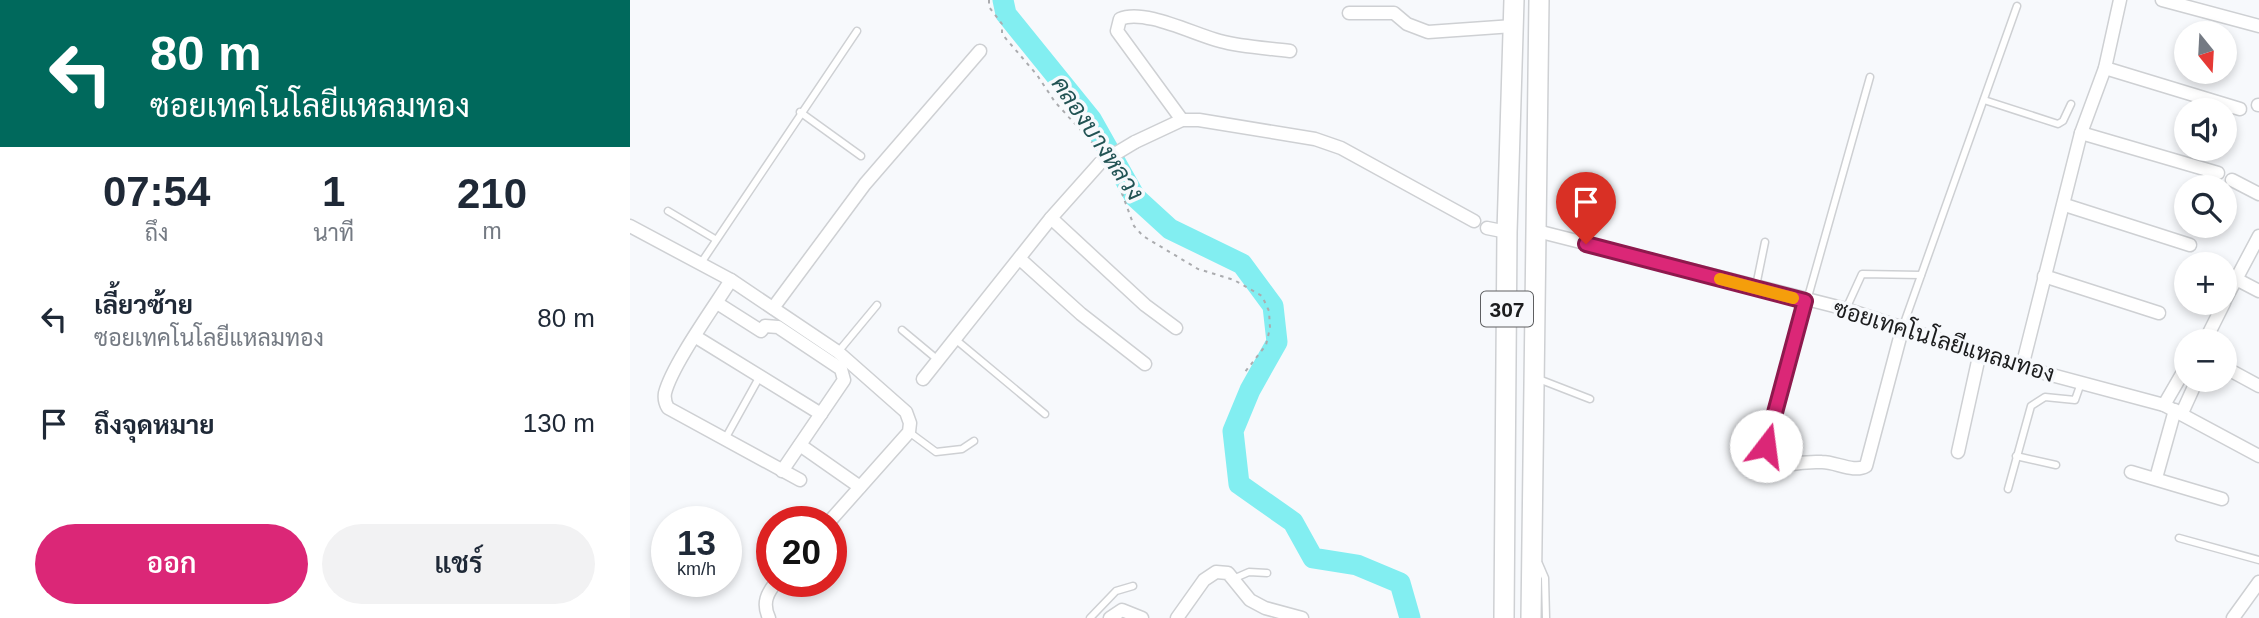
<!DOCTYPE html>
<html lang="th">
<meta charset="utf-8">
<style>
body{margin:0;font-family:Arial,Sarabun,sans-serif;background:#f2f2f3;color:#1f2937;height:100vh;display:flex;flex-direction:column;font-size:26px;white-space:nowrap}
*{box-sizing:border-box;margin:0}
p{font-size:23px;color:#747a83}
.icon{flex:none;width:38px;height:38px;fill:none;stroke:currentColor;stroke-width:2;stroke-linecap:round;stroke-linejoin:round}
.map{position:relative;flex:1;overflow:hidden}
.side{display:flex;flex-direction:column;background:#fff;width:630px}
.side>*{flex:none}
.guide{background:#00695c;color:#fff;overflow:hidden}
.needle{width:46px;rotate:162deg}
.fabs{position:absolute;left:1544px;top:21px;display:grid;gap:14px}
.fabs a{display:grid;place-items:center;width:63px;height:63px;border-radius:50%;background:#fff;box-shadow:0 4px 10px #0003;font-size:35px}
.speed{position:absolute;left:21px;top:506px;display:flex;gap:14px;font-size:35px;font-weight:700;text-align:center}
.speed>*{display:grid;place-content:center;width:91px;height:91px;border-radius:50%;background:#fff;box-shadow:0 4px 10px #0003;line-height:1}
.speed small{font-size:18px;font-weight:400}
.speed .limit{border:10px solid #d22;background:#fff;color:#111}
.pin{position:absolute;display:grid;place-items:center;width:60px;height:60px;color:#fff;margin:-72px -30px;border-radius:50% 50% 50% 0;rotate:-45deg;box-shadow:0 0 7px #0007}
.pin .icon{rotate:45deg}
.me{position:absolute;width:77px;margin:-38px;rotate:15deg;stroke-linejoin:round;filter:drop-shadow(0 0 5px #0008)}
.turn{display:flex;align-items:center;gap:24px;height:147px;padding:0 35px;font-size:32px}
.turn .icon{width:91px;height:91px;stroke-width:2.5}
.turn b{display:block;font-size:49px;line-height:60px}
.eta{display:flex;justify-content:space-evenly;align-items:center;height:119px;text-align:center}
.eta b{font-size:42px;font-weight:600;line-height:49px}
.action{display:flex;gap:14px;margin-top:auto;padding:14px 35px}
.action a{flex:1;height:80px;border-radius:42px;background:#db2777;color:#fff;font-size:28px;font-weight:600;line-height:80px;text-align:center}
.action a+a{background:#f2f2f3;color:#1f2937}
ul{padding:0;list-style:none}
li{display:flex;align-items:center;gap:21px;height:105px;padding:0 35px}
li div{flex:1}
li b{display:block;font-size:26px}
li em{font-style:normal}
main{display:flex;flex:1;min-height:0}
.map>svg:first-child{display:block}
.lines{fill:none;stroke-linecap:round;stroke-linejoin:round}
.river{stroke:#82eef1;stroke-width:21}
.lane-casing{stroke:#ced0d3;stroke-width:9}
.street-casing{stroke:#ced0d3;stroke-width:15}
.primary-casing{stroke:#ced0d3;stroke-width:22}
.path{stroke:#abacaf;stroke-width:2;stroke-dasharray:3.5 5;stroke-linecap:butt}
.lane{stroke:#fff;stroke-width:6}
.street{stroke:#fff;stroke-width:12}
.primary{stroke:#fff;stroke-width:19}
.street-bridge-casing{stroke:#ced0d3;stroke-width:15;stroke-linecap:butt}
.street-bridge{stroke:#fff;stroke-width:12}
.route-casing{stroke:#8e194d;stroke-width:18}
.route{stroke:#db2777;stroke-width:12}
.slow{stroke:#f59e0b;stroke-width:12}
.labels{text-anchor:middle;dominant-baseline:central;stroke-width:7;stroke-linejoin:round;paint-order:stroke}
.shield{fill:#f7f9fc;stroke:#5e5f61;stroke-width:2}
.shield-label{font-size:21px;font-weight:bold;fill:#1c1d1e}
.street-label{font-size:23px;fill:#1c1d1e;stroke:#f7f9fc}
.water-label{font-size:24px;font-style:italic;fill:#225354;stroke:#f7f9fc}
</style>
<main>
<section class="side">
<div class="guide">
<div class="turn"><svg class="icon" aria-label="left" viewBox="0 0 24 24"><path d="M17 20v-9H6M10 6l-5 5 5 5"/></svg><div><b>80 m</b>ซอยเทคโนโลยีแหลมทอง</div></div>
</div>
<div class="eta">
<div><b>07:54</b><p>ถึง</p></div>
<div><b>1</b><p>นาที</p></div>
<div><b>210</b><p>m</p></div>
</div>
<ul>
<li><svg class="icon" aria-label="left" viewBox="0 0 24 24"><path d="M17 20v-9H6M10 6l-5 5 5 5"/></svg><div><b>เลี้ยวซ้าย</b><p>ซอยเทคโนโลยีแหลมทอง</p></div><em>80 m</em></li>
<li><svg class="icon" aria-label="arrive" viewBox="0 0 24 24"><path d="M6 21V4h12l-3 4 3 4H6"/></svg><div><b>ถึงจุดหมาย</b></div><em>130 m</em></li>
</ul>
<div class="action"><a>ออก</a><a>แชร์</a></div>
</section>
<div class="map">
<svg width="1629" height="618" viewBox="0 0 1629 618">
<rect width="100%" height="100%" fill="#f7f9fc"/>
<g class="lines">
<polyline class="river" points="373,0 376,14 461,119 505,197 540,229 612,264 643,306 647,342 620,390 603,431 609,484 663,522 683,558 727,565 770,583 780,618"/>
<defs>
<g id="lane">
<polyline points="1354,100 1428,124 1433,121 1441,104"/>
<polyline points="170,112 231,156"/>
<polyline points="38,211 85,239"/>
<polyline points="71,263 227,31"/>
<polyline points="1126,286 1135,242"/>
<polyline points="1216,309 1232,274 1291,275"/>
<polyline points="1273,326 1387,6"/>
<polyline points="272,330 308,360"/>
<polyline points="325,339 415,414"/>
<polyline points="208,352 247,305"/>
<polyline points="906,378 960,399"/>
<polyline points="279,432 306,452 332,449 344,441"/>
<polyline points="95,439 130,376"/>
<polyline points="1136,446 1240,77"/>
<polyline points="1386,456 1426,465"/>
<polyline points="1378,489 1401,406 1415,397 1445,400 1451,383"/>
<polyline points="1549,538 1629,560"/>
<polyline points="909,564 915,578 916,618"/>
<polyline points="603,579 619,572 637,573"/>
<polyline points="460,618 486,591 503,586"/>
</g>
<g id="street">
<polyline points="1532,0 1629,26"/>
<polyline points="719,13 764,13 777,24 798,32 883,26"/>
<polyline points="1475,68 1610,109"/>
<polyline points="1628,105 1629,105"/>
<path d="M 552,120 L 487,31 L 490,19 C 514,8 565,35 590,41 C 612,47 637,48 660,51"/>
<polyline points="1451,133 1588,173"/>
<polyline points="505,142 552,120 569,120 685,139 711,148 844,221"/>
<polyline points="1602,180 1629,194"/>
<polyline points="1435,205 1560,245"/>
<polyline points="421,218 515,305 546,328"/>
<polyline points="0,226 101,280 208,352 276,412 280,423 279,432 199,522"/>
<polyline points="857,228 877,232"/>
<polyline points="907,231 1216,309 1392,367 1534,405 1629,456"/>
<polyline points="390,259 451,314 515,364"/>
<polyline points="1414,276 1529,313"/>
<polyline points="1606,279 1629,291"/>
<path d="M 101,280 C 84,307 42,365 35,393 C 34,399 35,403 38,408 L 170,480"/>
<polyline points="1594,302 1629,236"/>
<polyline points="87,303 131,331 135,326 148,327 211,369 214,380 152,471"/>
<polyline points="143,308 235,184 350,51"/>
<polyline points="66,337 191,414"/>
<polyline points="1575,341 1594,303"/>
<polyline points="1392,367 1451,133 1475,68 1490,0"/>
<polyline points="1594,367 1629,386"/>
<polyline points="293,379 421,218 470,163"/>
<polyline points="1534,405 1556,367"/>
<polyline points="1552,413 1567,380"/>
<polyline points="170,445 230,487"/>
<polyline points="1328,452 1350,352"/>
<polyline points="1501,472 1592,499"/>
<path d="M 1125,473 C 1148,466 1168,461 1192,462 C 1206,462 1224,473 1236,466 L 1273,326"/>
<polyline points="1526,478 1545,410"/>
<path d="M 139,618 C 132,603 137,593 147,581"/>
<polyline points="480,618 492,610 512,618"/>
<polyline points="547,618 574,580 586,572 598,573 620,600 635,608 672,618"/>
<polyline points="1603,618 1629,582"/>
</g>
<g id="primary">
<polyline points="874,618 877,232 884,0"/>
<polyline points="901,618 909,0"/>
</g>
</defs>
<use href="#lane" class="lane-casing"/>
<use href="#street" class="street-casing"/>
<use href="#primary" class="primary-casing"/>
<g class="path">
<polyline points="359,0 359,7 372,24 372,34 407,75 425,102 469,150"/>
<polyline points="483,169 504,226 513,236 568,269 604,280 632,296 639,311 640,328 636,345 615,372"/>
</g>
<use href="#lane" class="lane"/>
<use href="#street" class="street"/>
<use href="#primary" class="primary"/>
<defs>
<polyline id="street-bridge" points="470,163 505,142"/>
</defs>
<use href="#street-bridge" class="street-bridge-casing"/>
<use href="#street-bridge" class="street-bridge"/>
</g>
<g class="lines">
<defs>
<polyline id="route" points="956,244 1175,301 1136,446"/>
</defs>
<use href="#route" class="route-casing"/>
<use href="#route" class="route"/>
<polyline class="slow" points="1090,279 1163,298"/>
</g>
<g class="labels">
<rect class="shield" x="851" y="291.5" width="52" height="35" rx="5"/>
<g class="shield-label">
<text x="877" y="309">307</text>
</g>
<g class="street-label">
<text transform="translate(1314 341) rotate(17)">ซอยเทคโนโลยีแหลมทอง</text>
</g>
<g class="water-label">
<text transform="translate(468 138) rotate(56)">คลองบางหลวง</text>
</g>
</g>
</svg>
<div class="fabs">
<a><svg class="needle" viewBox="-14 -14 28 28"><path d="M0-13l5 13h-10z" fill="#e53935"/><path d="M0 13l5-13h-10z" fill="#747a83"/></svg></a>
<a><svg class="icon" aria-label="sound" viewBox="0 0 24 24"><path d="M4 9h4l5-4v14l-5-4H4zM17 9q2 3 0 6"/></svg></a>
<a><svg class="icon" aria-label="search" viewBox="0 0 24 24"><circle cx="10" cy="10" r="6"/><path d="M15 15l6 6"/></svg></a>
<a>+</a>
<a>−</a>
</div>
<div class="speed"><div>13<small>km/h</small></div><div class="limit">20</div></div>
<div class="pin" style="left:956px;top:244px;background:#d93025"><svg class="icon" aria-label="arrive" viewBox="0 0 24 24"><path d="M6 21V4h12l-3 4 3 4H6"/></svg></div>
<svg class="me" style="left:1136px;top:446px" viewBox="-20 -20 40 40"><circle r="19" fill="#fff"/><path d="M0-13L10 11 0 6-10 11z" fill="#db2777"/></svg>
</div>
</main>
